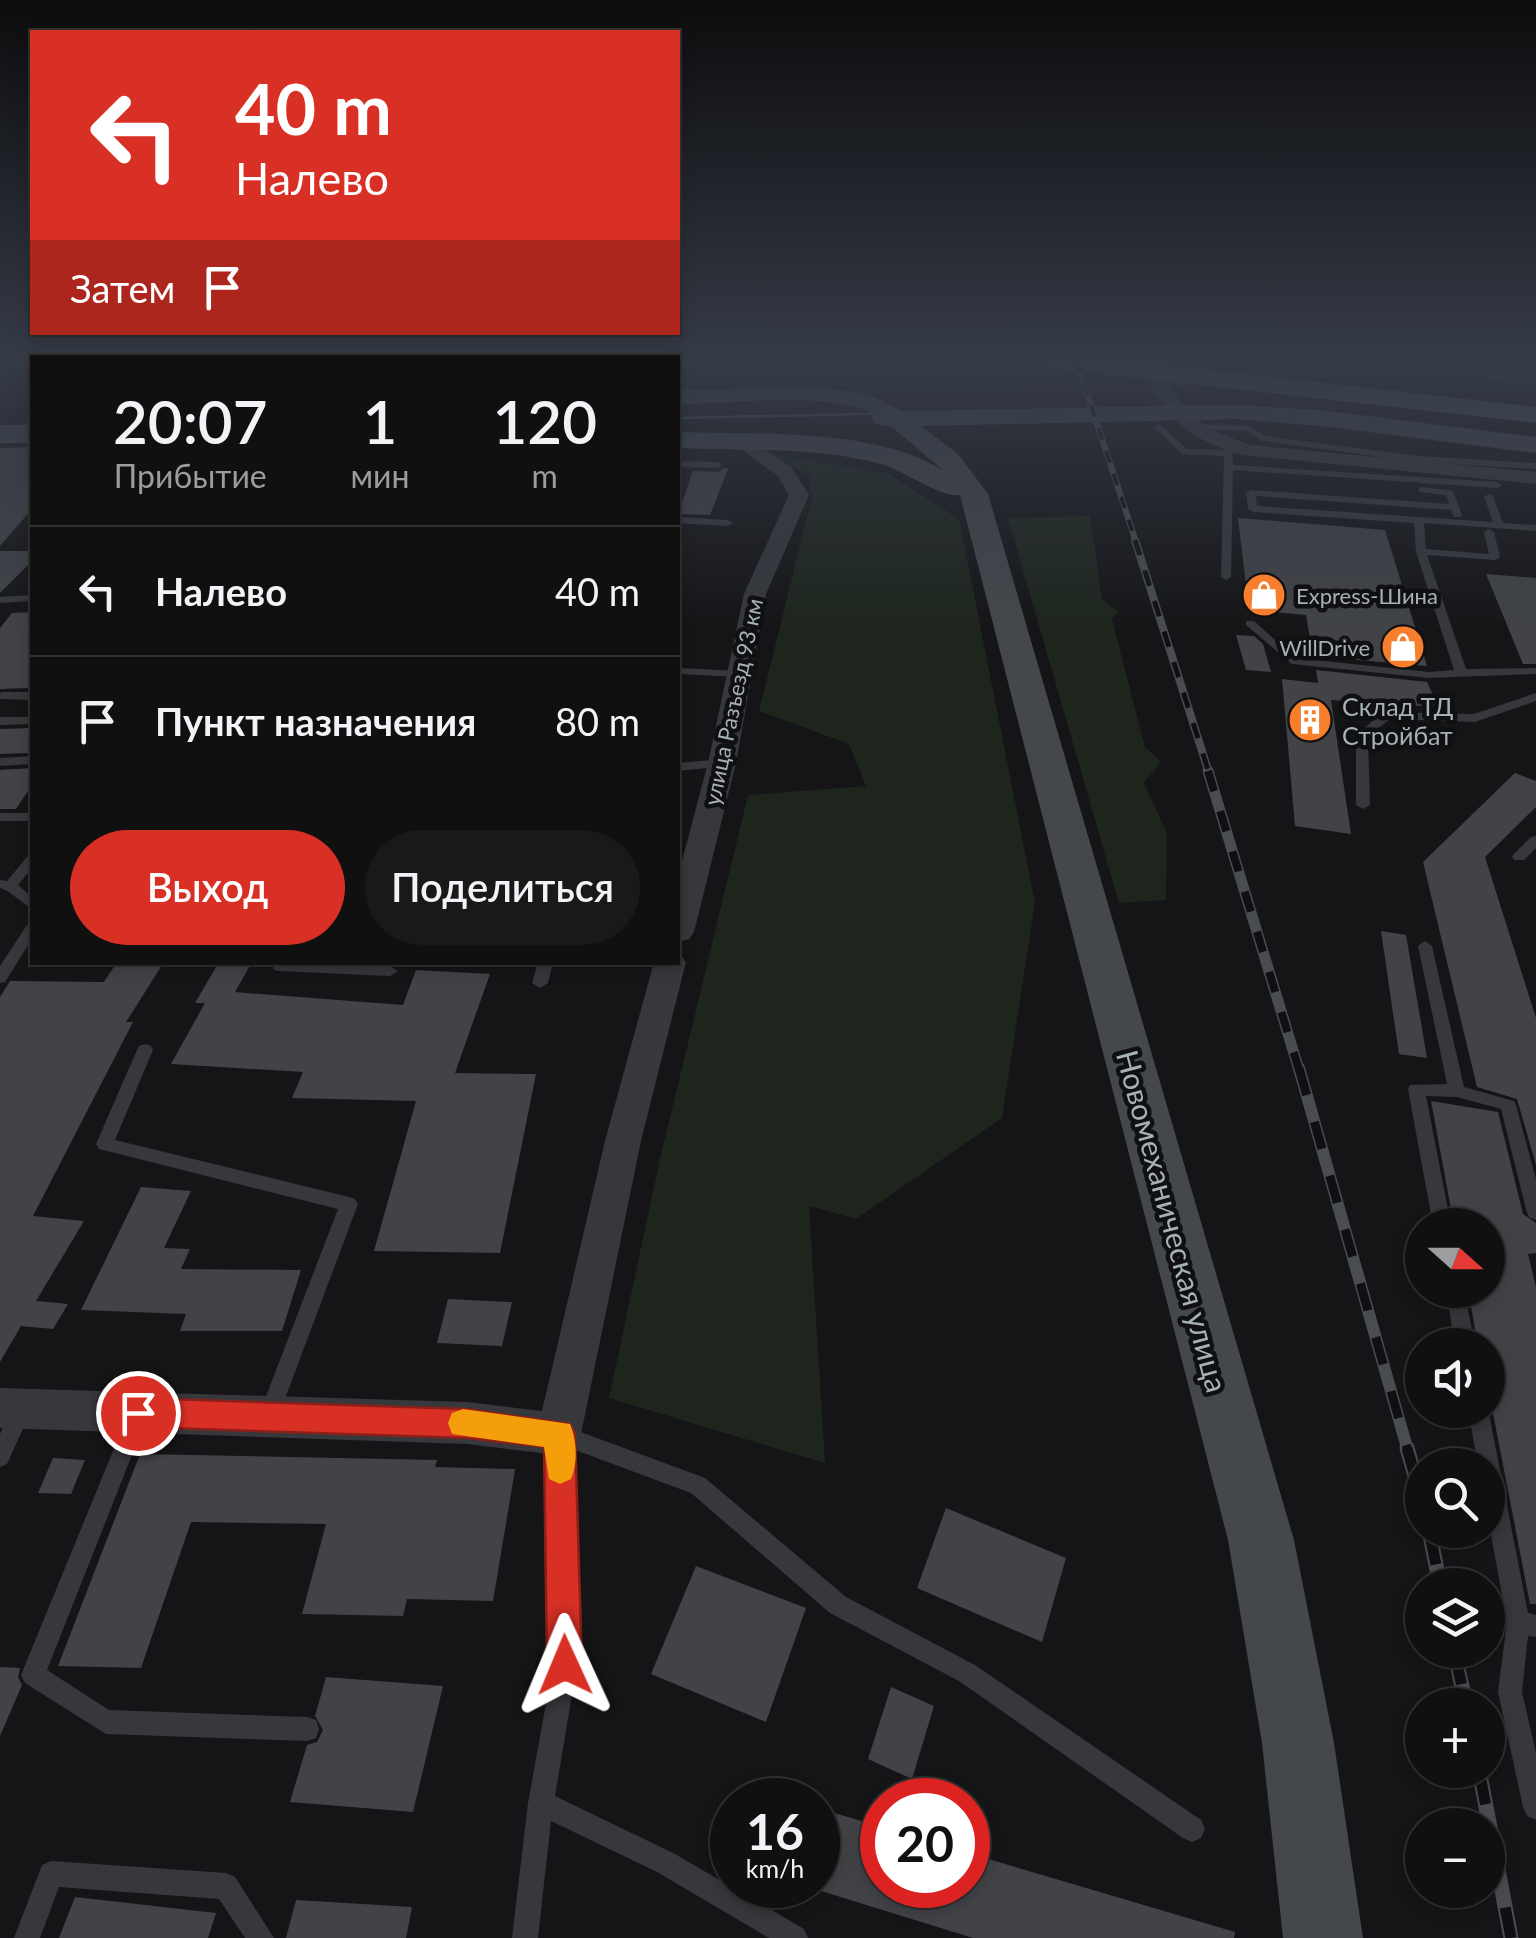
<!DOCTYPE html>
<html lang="ru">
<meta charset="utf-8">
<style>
body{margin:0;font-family:Lato,sans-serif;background:#19191a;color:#f1f3f6;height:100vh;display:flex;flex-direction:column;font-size:38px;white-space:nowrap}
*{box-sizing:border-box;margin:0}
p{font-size:32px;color:#9c9d9f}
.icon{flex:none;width:55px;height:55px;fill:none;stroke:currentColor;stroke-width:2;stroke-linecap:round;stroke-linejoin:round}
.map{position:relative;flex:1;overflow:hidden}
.panel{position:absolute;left:30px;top:355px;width:650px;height:610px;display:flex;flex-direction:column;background:#101011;border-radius:0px;box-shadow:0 5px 15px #0003,0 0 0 2px #303031}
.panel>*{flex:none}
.top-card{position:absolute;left:30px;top:30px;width:650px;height:305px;border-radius:0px;box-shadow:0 5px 15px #0003,0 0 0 2px #303031;background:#d93025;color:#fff;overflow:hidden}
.needle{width:65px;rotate:111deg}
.fabs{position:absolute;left:1405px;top:1208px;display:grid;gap:20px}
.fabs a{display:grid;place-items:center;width:100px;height:100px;border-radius:50%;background:#101011;box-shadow:0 5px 15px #0003,0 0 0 2px #303031;font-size:50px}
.speed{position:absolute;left:710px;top:1778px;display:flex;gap:20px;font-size:50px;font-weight:700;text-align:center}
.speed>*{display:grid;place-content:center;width:130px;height:130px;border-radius:50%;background:#101011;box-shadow:0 5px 15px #0003,0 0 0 2px #303031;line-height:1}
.speed small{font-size:25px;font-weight:400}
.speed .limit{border:15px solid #d22;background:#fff;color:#111}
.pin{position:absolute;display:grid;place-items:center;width:85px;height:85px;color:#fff;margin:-42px;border:5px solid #fff;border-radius:50%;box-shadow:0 2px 10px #0007}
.me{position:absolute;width:110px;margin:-55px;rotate:359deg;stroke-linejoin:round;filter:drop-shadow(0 0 8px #0008)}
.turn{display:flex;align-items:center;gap:35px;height:210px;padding:0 40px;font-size:45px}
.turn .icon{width:130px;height:130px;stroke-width:2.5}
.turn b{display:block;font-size:70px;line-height:85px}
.then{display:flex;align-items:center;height:95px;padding:0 40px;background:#0003;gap:20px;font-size:38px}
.eta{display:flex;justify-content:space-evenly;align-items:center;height:170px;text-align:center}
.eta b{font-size:60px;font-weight:600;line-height:70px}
.action{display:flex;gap:20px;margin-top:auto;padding:20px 40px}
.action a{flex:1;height:115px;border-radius:60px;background:#d93025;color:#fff;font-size:40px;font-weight:600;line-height:115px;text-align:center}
.action a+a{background:#19191a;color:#f1f3f6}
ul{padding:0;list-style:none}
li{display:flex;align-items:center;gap:30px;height:130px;padding:0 40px;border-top:2px solid #303031}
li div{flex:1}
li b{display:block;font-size:38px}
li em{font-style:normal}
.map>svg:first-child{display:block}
.green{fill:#1d251d}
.building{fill:#414347}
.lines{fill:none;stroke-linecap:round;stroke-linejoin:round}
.minor-tunnel{stroke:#323437;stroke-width:19;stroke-dasharray:19 10;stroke-linecap:butt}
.service{fill:#36383c;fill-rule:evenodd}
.minor{fill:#36383c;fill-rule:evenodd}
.secondary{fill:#44484c;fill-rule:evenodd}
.primary{fill:#52565b;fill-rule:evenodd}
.tram{stroke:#494d51;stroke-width:2.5}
.rail-far4-casing{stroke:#494d51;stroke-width:6}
.rail-far3-casing{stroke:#494d51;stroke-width:8}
.rail-far2-casing{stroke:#494d51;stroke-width:11}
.rail-far1-casing{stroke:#494d51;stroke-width:12}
.rail-casing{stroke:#494d51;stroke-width:15}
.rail-far4{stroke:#101012;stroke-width:4;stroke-dasharray:12;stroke-linecap:butt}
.rail-far3{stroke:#101012;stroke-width:5;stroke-dasharray:16;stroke-linecap:butt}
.rail-far2{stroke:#101012;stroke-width:8;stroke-dasharray:21;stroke-linecap:butt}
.rail-far1{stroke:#101012;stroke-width:9;stroke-dasharray:28;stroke-linecap:butt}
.rail{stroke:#101012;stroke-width:11;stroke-dasharray:35;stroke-linecap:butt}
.route{fill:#d93025;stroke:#8d1f18;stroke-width:2.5}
.slow{fill:#f59e0b}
.labels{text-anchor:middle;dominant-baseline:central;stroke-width:9;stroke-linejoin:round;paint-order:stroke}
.far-poi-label{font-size:22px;fill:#a6b0b7;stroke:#101012;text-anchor:start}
.far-street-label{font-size:22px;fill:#a6b0b7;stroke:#101012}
.poi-label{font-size:25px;fill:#a6b0b7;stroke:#101012;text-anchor:start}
.near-street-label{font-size:30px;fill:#a6b0b7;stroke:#101012}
</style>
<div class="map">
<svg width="1536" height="1938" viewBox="0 0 1536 1938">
<rect width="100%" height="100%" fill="#151517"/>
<g class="green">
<path d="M 678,360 L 748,360 C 729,377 704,390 678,390 Z"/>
<polygon points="1229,360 1299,360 1453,380 1325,360 1360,360 1536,386 1536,393"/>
<polygon points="774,455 889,474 959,519 1035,902 1002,1118 856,1219 809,1206 825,1463 609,1398 659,1163 748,795 866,786 849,744 759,711 812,497 809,475"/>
<polygon points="1090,516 1102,599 1118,612 1112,619 1145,747 1161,762 1144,783 1167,833 1166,900 1119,903 1008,518"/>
</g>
<g class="building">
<polygon points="32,447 32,509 0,546 0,448"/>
<polygon points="724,468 728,469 710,515 678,514 693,471 718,472"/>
<polygon points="1238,518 1385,530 1427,666 1313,656 1306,615 1249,610"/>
<polygon points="0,551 32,551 32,561 0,593"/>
<polygon points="1486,574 1536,578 1536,664 1523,664"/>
<polygon points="32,612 32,688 0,689 0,628 12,613"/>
<polygon points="1236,635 1254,636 1263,644 1271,672 1246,670"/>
<polygon points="1316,670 1427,682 1438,707 1331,700 1351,834 1295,826 1282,679 1318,683"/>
<polygon points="32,728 32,753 0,754 0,729"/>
<polygon points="32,768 32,785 16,809 0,809 0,770"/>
<polygon points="1515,773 1536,781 1536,807 1485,857 1536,1018 1536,1165 1517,1099 1477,1087 1423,862"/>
<polygon points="1381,931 1406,935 1427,1058 1399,1054"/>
<polygon points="117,962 164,962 126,1022 133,1022 33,1216 84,1221 36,1301 68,1304 53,1329 21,1326 0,1362 0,997 10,981 104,982"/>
<polygon points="219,962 252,962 235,992 403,1005 416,970 490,974 455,1073 536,1074 500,1253 374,1251 416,1101 292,1098 303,1072 171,1064 205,1003 195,1003"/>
<polygon points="1431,1101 1498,1112 1523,1214 1536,1223 1536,1253 1528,1254 1536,1287 1536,1604 1530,1604 1492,1408 1488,1405 1488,1345 1478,1345 1468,1290 1488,1290 1488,1225 1454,1225"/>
<polygon points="141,1187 191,1191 164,1248 190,1249 181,1269 301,1270 282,1331 180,1331 186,1314 81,1310"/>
<polygon points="448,1299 512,1302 502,1346 437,1343"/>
<polygon points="140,1454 437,1460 435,1467 515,1469 493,1601 407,1599 403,1616 302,1614 326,1524 191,1522 141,1668 58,1666"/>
<polygon points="53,1458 85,1460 71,1494 38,1493"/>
<polygon points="946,1508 1066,1558 1042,1642 917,1588"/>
<polygon points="696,1566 806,1608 766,1722 651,1674"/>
<polygon points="0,1667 20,1668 18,1677 22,1685 0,1736"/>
<polygon points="326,1677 443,1686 413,1812 290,1802 307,1745 317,1742 323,1730 315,1716"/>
<polygon points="891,1687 934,1706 912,1779 868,1759"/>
<polygon points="824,1810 882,1827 882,1885 968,1885 968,1853 1235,1932 1234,1938 973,1938 818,1890 818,1841"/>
<polygon points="75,1897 216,1913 208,1938 59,1938"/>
<polygon points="296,1900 412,1907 406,1938 286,1938"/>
</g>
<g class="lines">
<polyline class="minor-tunnel" points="1174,384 1185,360"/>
<g class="service">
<polygon points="1159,424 1187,449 1225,450 1226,444 1232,444 1233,465 1497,482 1502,485 1497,488 1233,470 1231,577 1226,580 1221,577 1224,456 1182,454 1156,429 1156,425"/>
<polygon points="1196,424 1249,426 1264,436 1419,456 1536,463 1536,469 1419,462 1262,441 1247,431 1193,429 1193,425"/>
<polygon points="678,461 718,462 722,465 718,468 678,467"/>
<polygon points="1422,487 1453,491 1462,515 1460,517 1454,517 1451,510 1256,496 1257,506 1493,522 1484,496 1492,494 1503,523 1536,525 1536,531 1424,523 1426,549 1489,554 1484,532 1489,529 1494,532 1500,557 1495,560 1427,555 1466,669 1536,668 1536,674 1429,678 1292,664 1246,625 1246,621 1254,621 1295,658 1429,672 1454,670 1416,552 1414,523 1253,512 1248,509 1246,493 1251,490 1449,504 1446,495 1419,492 1419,488"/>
<polygon points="678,517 728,520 733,523 728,526 678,523"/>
<polygon points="32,595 32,601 0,603 0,597"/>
<polygon points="678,668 739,671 745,674 739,677 678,674"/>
<polygon points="32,692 32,700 0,699 0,693 3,692"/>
<polygon points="1536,693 1536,701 1475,722 1390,719 1368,736 1370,805 1363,809 1356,805 1356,735 1383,712 1474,714"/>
<polygon points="0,717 32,717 32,724 0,725"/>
<polygon points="32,756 32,764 0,766 0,758"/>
<polygon points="722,759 728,763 726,766 678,771 678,763"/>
<rect x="0" y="813" width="32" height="8"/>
<polygon points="1536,836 1536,848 1524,860 1514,860 1512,857 1514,854 1531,837"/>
<polygon points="32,856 32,868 18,885 32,897 32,909 6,890 0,888 0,880 7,881 27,857"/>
<polygon points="32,923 32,939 5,982 0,983 0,966 27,925"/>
<polygon points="1425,941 1432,946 1464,1087 1514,1101 1516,1105 1536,1179 1536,1220 1530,1218 1527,1213 1501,1109 1457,1097 1426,1096 1451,1225 1433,1225 1408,1089 1410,1085 1447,1084 1418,946"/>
<polygon points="272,962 390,966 398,971 390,976 279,971 274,970"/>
<polygon points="538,962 553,962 548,983 540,988 532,983"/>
<polygon points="145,1044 151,1046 153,1050 115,1140 349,1197 355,1199 358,1204 280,1412 277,1419 270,1421 263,1419 260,1412 338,1209 99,1149 96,1144 137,1050 139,1046"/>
<polygon points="1446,1290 1464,1290 1475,1345 1455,1345"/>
<polygon points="20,1404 27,1406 30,1413 7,1464 0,1467 0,1434 13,1406"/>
<polygon points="137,1408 144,1410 147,1417 47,1670 109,1710 307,1717 316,1720 319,1729 316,1738 307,1741 106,1734 25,1683 21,1675 127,1417 130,1410"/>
<polygon points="1488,1409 1528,1613 1536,1615 1536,1637 1528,1636 1522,1692 1536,1753 1536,1820 1527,1816 1523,1807 1498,1692 1507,1622 1488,1518 1488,1465 1478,1465 1468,1410"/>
<polygon points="559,1424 705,1478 846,1597 975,1665 1201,1820 1205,1829 1201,1838 1192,1842 1183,1838 959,1681 830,1613 691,1493 570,1448 577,1665 555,1796 675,1854 804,1929 808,1938 769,1938 657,1872 551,1821 538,1938 512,1938 528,1803 553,1665 549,1434 552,1427"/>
<polygon points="51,1861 226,1873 235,1877 274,1938 245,1938 219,1899 59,1887 40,1938 14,1938 42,1865"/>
</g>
<g class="minor">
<polygon points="1383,360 1429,360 1536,376 1536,386 1391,365"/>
<path d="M 1159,377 L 1165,378 L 1189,414 L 1214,431 L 1250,445 L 1536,472 L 1536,484 L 1241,455 C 1201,443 1166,423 1150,382 Z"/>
<polygon points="745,437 791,467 809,495 766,594 736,763 694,932 689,939 678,942 678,876 708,763 744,594 789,495 777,475 738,447 738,439"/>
<polygon points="678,953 686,962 641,1141 581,1434 575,1449 559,1455 467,1444 0,1428 0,1388 467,1402 542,1411 605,1141 654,962 678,962"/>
</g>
<g class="secondary">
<path d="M 816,387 L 868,394 L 902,411 L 1236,405 L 1321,410 L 1536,437 L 1536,453 L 1321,426 L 1236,419 L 921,426 L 959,455 L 988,494 L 1294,1540 L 1334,1743 L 1363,1938 L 1283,1938 L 1262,1743 L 1228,1540 L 960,495 C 940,498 904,470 881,464 C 815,446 745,451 678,448 L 678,432 C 759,435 871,427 943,470 L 891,426 L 875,424 L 871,419 L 874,413 C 814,390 741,404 678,404 L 678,390 Z"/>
<rect x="0" y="427" width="32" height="16"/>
</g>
<polygon class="primary" points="1038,360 1123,360 1536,407 1536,423 1050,368"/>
<g class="tram">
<polyline points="678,418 1225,406 1316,412 1536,439"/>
<polyline points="0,426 32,426"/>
</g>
<defs>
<polyline id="rail-far4" points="1076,360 1136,542"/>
<polyline id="rail-far3" points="1135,540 1209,773"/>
<polyline id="rail-far2" points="1208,771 1299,1070"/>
<polyline id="rail-far1" points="1299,1068 1408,1451"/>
<g id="rail">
<polyline points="1407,1448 1422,1500"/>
<polyline points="1429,1530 1440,1585"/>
<polyline points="1454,1650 1466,1705"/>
<polyline points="1479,1770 1511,1938"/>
</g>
</defs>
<use href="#rail-far4" class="rail-far4-casing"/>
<use href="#rail-far3" class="rail-far3-casing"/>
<use href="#rail-far2" class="rail-far2-casing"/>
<use href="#rail-far1" class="rail-far1-casing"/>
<use href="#rail" class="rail-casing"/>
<use href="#rail-far4" class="rail-far4"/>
<use href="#rail-far3" class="rail-far3"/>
<use href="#rail-far2" class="rail-far2"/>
<use href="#rail-far1" class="rail-far1"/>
<use href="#rail" class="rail"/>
</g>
<linearGradient id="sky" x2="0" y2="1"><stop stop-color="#0c0c0d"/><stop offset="0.57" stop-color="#353b47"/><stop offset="1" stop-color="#353b47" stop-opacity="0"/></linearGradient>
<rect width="1536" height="632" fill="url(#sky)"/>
<polygon class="route" points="138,1398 467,1409 570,1424 575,1434 582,1665 577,1678 565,1683 552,1678 547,1665 544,1447 467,1438 138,1427 128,1423 123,1413 128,1403"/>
<path class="slow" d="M 463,1409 L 570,1424 C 577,1440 578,1463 571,1479 L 560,1484 L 549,1479 L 544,1447 L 452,1434 L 448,1423 L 452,1413 Z"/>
<defs>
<symbol id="shop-disc" viewBox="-11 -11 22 22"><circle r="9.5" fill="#f77e2d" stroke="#101012"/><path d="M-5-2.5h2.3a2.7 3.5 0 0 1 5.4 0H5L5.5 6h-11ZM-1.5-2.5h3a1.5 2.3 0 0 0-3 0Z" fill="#fff"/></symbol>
<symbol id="building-disc" viewBox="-11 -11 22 22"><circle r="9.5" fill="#f77e2d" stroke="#101012"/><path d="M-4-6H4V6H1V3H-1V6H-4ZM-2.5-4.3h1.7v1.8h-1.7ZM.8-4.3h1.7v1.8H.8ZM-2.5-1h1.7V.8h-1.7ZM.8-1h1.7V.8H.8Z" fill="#fff"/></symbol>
</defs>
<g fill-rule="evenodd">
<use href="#shop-disc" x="1239" y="570" width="50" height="50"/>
<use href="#shop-disc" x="1378" y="622" width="50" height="50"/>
<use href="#building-disc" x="1285" y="695" width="50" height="50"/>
</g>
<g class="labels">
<g class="far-poi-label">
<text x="1296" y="595">Express-Шина</text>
<text x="1370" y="647" text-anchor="end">WillDrive</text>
</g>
<g class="far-street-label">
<text transform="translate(733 702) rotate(-78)">улица Разъезд 93 км</text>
</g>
<g class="poi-label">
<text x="1342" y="706">Склад ТД<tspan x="1342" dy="29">Стройбат</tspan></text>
</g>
<g class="near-street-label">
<text transform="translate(1173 1221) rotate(75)">Новомеханическая улица</text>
</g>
</g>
</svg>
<div class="fabs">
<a><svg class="needle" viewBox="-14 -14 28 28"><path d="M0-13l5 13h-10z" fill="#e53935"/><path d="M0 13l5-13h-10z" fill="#9c9d9f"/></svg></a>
<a><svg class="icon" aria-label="sound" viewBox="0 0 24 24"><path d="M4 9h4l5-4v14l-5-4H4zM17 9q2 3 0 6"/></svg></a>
<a><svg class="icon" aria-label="search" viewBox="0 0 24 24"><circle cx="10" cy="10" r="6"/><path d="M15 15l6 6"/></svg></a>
<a><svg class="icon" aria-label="layers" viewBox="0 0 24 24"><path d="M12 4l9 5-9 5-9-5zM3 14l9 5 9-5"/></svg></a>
<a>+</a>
<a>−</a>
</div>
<div class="speed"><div>16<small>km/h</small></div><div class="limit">20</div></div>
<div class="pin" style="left:138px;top:1413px;background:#d93025"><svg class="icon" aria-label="arrive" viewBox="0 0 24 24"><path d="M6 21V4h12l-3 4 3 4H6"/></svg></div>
<svg class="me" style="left:565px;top:1665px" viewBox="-20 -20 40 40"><path d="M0-17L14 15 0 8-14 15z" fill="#d93025" stroke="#fff" stroke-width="4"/></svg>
<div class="top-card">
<div class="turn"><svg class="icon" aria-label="left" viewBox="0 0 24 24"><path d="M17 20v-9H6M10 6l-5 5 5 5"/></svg><div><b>40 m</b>Налево</div></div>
<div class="then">Затем<svg class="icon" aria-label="arrive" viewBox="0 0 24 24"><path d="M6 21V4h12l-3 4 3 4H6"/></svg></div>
</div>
<section class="panel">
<div class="eta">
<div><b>20:07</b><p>Прибытие</p></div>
<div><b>1</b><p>мин</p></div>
<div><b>120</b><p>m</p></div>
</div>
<ul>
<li><svg class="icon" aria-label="left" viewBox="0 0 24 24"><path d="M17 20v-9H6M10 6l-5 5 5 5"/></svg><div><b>Налево</b></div><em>40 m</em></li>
<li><svg class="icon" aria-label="arrive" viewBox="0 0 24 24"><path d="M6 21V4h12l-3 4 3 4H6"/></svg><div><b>Пункт назначения</b></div><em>80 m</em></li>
</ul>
<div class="action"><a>Выход</a><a>Поделиться</a></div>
</section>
</div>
